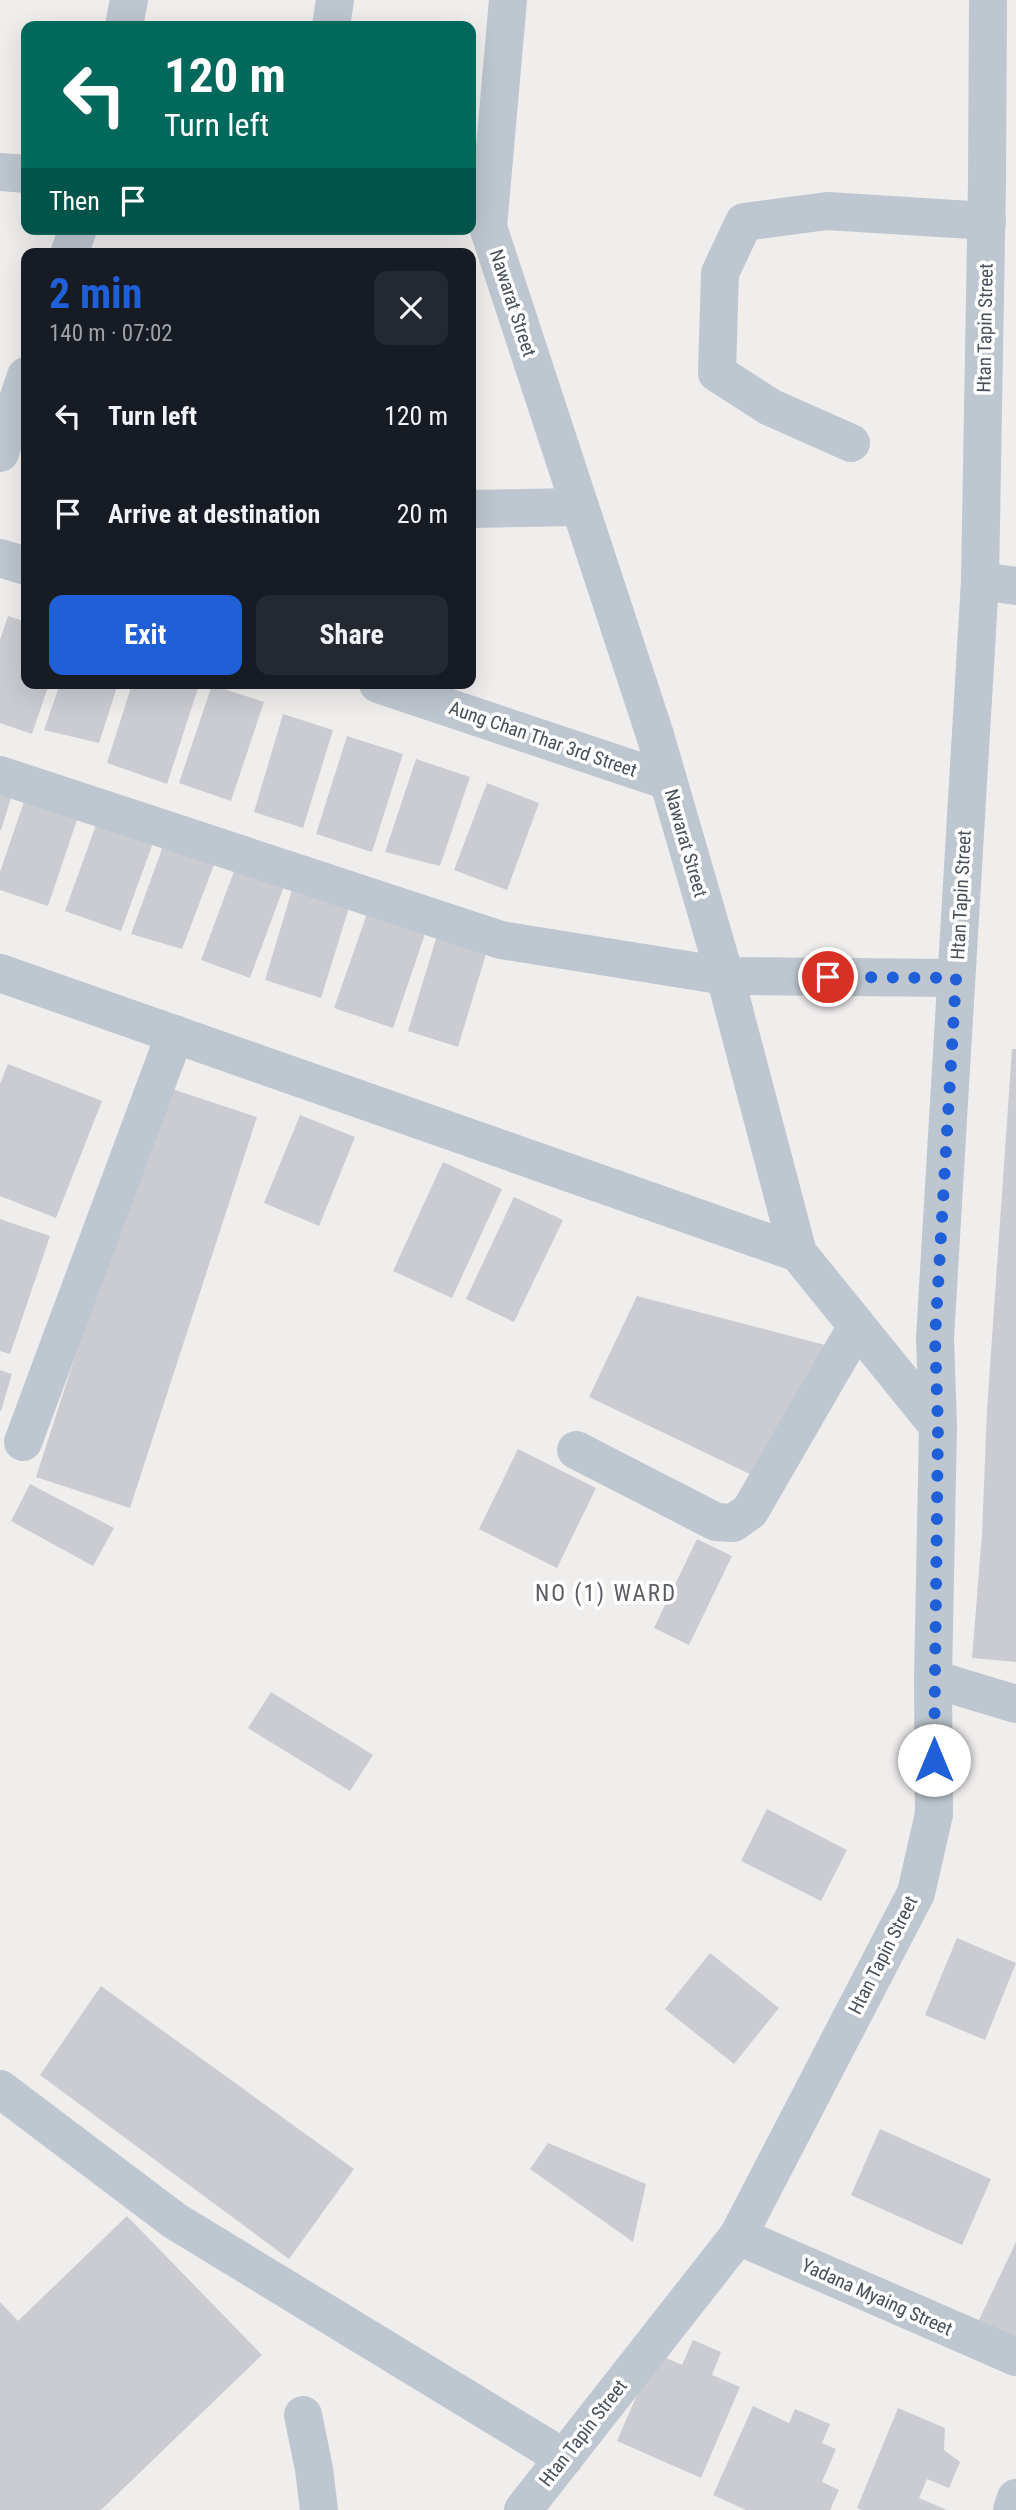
<!DOCTYPE html>
<meta charset="utf-8">
<style>
body{margin:0;font-family:"Roboto Condensed",sans-serif;background:#242831;color:#f1f3f6;height:100vh;display:flex;flex-direction:column;font-size:26px;white-space:nowrap}
*{box-sizing:border-box;margin:0}
p{font-size:23px;color:#9ea1a6}
.icon{flex:none;width:38px;height:38px;fill:none;stroke:currentColor;stroke-width:2;stroke-linecap:round;stroke-linejoin:round}
.map{position:relative;flex:1;overflow:hidden}
.panel{position:absolute;left:21px;top:248px;width:455px;height:441px;display:flex;flex-direction:column;background:#171b24;border-radius:14px;box-shadow:0 7px 28px #0002}
.panel>*{flex:none}
.top-card{position:absolute;left:21px;top:21px;width:455px;height:214px;border-radius:14px;box-shadow:0 7px 28px #0002;background:#00695c;color:#fff;overflow:hidden}
.pin{position:absolute;display:grid;place-items:center;width:60px;height:60px;color:#fff;margin:-30px;border:4px solid #fff;border-radius:50%;box-shadow:0 2px 7px #0007}
.me{position:absolute;width:77px;margin:-38px;rotate:0deg;stroke-linejoin:round;filter:drop-shadow(0 0 5px #0008)}
.turn{display:flex;align-items:center;gap:24px;height:147px;padding:0 28px;font-size:32px}
.turn .icon{width:91px;height:91px;stroke-width:2.5}
.turn b{display:block;font-size:49px;line-height:60px}
.then{display:flex;align-items:center;height:66px;padding:0 28px;background:#0003;gap:14px;font-size:26px}
.round{display:grid;place-items:center;flex:none;width:74px;height:74px;border-radius:14px;background:#242831}
.headline{display:flex;align-items:center;justify-content:space-between;height:119px;padding:0 28px}
h1{font-size:42px;font-weight:700;line-height:52px;color:#1f60d8}
.cta{display:flex;gap:14px;margin-top:auto;padding:14px 28px}
.cta a{flex:1;height:80px;border-radius:14px;background:#1f60d8;color:#fff;font-size:28px;font-weight:700;line-height:80px;text-align:center}
.cta a+a{background:#242831;color:#f1f3f6}
ul{padding:0;list-style:none}
li{display:flex;align-items:center;gap:21px;height:98px;padding:0 28px}
li div{flex:1}
li b{display:block;font-size:26px}
li em{font-style:normal}
.map>svg:first-child{display:block}
.building{fill:#caccd2}
.lines{fill:none;stroke-linecap:round;stroke-linejoin:round}
.minor{stroke:#bec6cf;stroke-width:38}
.route{stroke:#1f60d8;stroke-width:12;stroke-dasharray:0 21.6}
.labels{text-anchor:middle;dominant-baseline:central;stroke-width:7;stroke-linejoin:round;paint-order:stroke}
.street-label{font-size:19px;fill:#464f5a;stroke:#fff}
.quarter-label{font-size:23px;letter-spacing:2px;fill:#5a5d62;stroke:#fff}
</style>
<div class="map">
<svg width="1016" height="2510" viewBox="0 0 1016 2510">
<rect width="100%" height="100%" fill="#f0eded"/>
<g class="building">
<polygon points="8,616 26,622 26,684 49,684 32,734 0,723 0,640"/>
<polygon points="60,684 118,684 99,743 44,730"/>
<polygon points="132,684 199,685 167,784 107,763"/>
<polygon points="212,685 264,702 231,801 179,783"/>
<polygon points="283,714 333,730 303,828 254,812"/>
<polygon points="347,736 403,754 372,852 316,834"/>
<polygon points="416,759 470,777 440,866 385,852"/>
<polygon points="0,780 15,785 1,830 0,830"/>
<polygon points="487,783 539,803 507,890 454,870"/>
<polygon points="28,790 81,808 48,906 0,890 0,872"/>
<polygon points="101,811 157,832 121,931 65,911"/>
<polygon points="167,835 217,857 182,949 131,934"/>
<polygon points="237,863 286,881 250,978 201,960"/>
<polygon points="295,880 352,898 321,998 265,980"/>
<polygon points="369,908 427,928 393,1028 334,1008"/>
<polygon points="439,929 489,944 458,1047 408,1031"/>
<polygon points="1012,1049 1016,1049 1016,1662 972,1658 982,1534 987,1410"/>
<polygon points="8,1064 102,1101 56,1218 0,1196 0,1084"/>
<polygon points="163,1086 257,1117 130,1508 36,1477"/>
<polygon points="300,1115 355,1137 319,1226 264,1203"/>
<polygon points="443,1162 502,1189 452,1298 393,1271"/>
<polygon points="514,1197 563,1220 514,1322 466,1299"/>
<polygon points="0,1219 50,1236 10,1354 0,1351"/>
<polygon points="637,1296 825,1345 756,1477 589,1397"/>
<polygon points="0,1370 12,1374 1,1411 0,1411"/>
<polygon points="518,1449 596,1488 557,1568 479,1529"/>
<polygon points="30,1484 114,1528 93,1566 11,1521"/>
<polygon points="697,1539 732,1556 689,1645 654,1628"/>
<polygon points="271,1692 373,1755 350,1791 248,1728"/>
<polygon points="767,1809 847,1850 821,1901 741,1861"/>
<polygon points="957,1938 1016,1963 985,2040 925,2015"/>
<polygon points="710,1953 779,2008 734,2064 665,2009"/>
<polygon points="101,1986 354,2169 289,2259 40,2075"/>
<polygon points="880,2129 991,2179 962,2245 851,2195"/>
<polygon points="548,2143 646,2184 633,2242 530,2169"/>
<polygon points="127,2216 262,2355 101,2510 0,2510 0,2302 18,2321"/>
<polygon points="1016,2242 1016,2340 978,2322"/>
<polygon points="693,2340 721,2352 712,2375 740,2387 701,2478 617,2441 655,2353 682,2365"/>
<polygon points="753,2406 789,2423 795,2409 830,2424 822,2443 836,2449 822,2482 839,2490 830,2510 746,2510 713,2495"/>
<polygon points="898,2408 945,2428 944,2450 960,2462 949,2488 927,2479 919,2498 947,2510 862,2510 857,2508"/>
</g>
<g class="lines">
<g class="minor">
<polyline points="508,0 488,227 655,735 725,976 798,1253 938,1426"/>
<polyline points="124,26 129,0"/>
<polyline points="331,26 335,0"/>
<polyline points="0,172 26,174"/>
<polyline points="69,254 78,229"/>
<polyline points="851,443 770,407 717,373 720,273 744,222 827,211 987,221"/>
<polyline points="0,453 26,376"/>
<polyline points="471,509 580,507"/>
<polyline points="0,558 26,566"/>
<polyline points="980,581 1016,586"/>
<polyline points="378,684 668,781"/>
<polyline points="0,775 501,940 725,976 956,978"/>
<polyline points="0,973 798,1253"/>
<polyline points="23,1442 175,1034"/>
<polyline points="576,1450 716,1522 733,1523 750,1511 857,1326"/>
<polyline points="933,1679 1016,1704"/>
<polyline points="0,2089 175,2221 564,2458"/>
<polyline points="738,2236 1016,2357"/>
<polyline points="303,2415 314,2469 319,2510"/>
<polyline points="523,2510 738,2236 916,1893 934,1814 933,1679 938,1426 935,1338 980,581 987,182 988,0"/>
<polyline points="1012,2510 1016,2498"/>
</g>
</g>
<g class="lines">
<polyline class="route" points="828,977 956,978 935,1338 938,1426 934,1760"/>
</g>
<g class="labels">
<g class="street-label">
<text transform="translate(513 303) rotate(72)">Nawarat Street</text>
<text transform="translate(985 328) rotate(-89)">Htan Tapin Street</text>
<text transform="translate(543 739) rotate(19)">Aung Chan Thar 3rd Street</text>
<text transform="translate(686 843) rotate(74)">Nawarat Street</text>
<text transform="translate(961 895) rotate(-87)">Htan Tapin Street</text>
<text transform="translate(883 1955) rotate(-63)">Htan Tapin Street</text>
<text transform="translate(877 2297) rotate(24)">Yadana Myaing Street</text>
<text transform="translate(583 2433) rotate(-52)">Htan Tapin Street</text>
</g>
<g class="quarter-label">
<text x="606" y="1593">NO (1) WARD</text>
</g>
</g>
</svg>
<div class="pin" style="left:828px;top:977px;background:#d93025"><svg class="icon" aria-label="arrive" viewBox="0 0 24 24"><path d="M6 21V4h12l-3 4 3 4H6"/></svg></div>
<svg class="me" style="left:934px;top:1760px" viewBox="-20 -20 40 40"><circle r="19" fill="#fff"/><path d="M0-13L10 11 0 6-10 11z" fill="#1f60d8"/></svg>
<div class="top-card">
<div class="turn"><svg class="icon" aria-label="left" viewBox="0 0 24 24"><path d="M17 20v-9H6M10 6l-5 5 5 5"/></svg><div><b>120 m</b>Turn left</div></div>
<div class="then">Then<svg class="icon" aria-label="arrive" viewBox="0 0 24 24"><path d="M6 21V4h12l-3 4 3 4H6"/></svg></div>
</div>
<section class="panel">
<div class="headline"><div><h1>2 min</h1><p>140 m · 07:02</p></div><a class="round"><svg class="icon" aria-label="close" viewBox="0 0 24 24"><path d="M6 6l12 12M18 6L6 18"/></svg></a></div>
<ul>
<li><svg class="icon" aria-label="left" viewBox="0 0 24 24"><path d="M17 20v-9H6M10 6l-5 5 5 5"/></svg><div><b>Turn left</b></div><em>120 m</em></li>
<li><svg class="icon" aria-label="arrive" viewBox="0 0 24 24"><path d="M6 21V4h12l-3 4 3 4H6"/></svg><div><b>Arrive at destination</b></div><em>20 m</em></li>
</ul>
<div class="cta"><a>Exit</a><a>Share</a></div>
</section>
</div>
